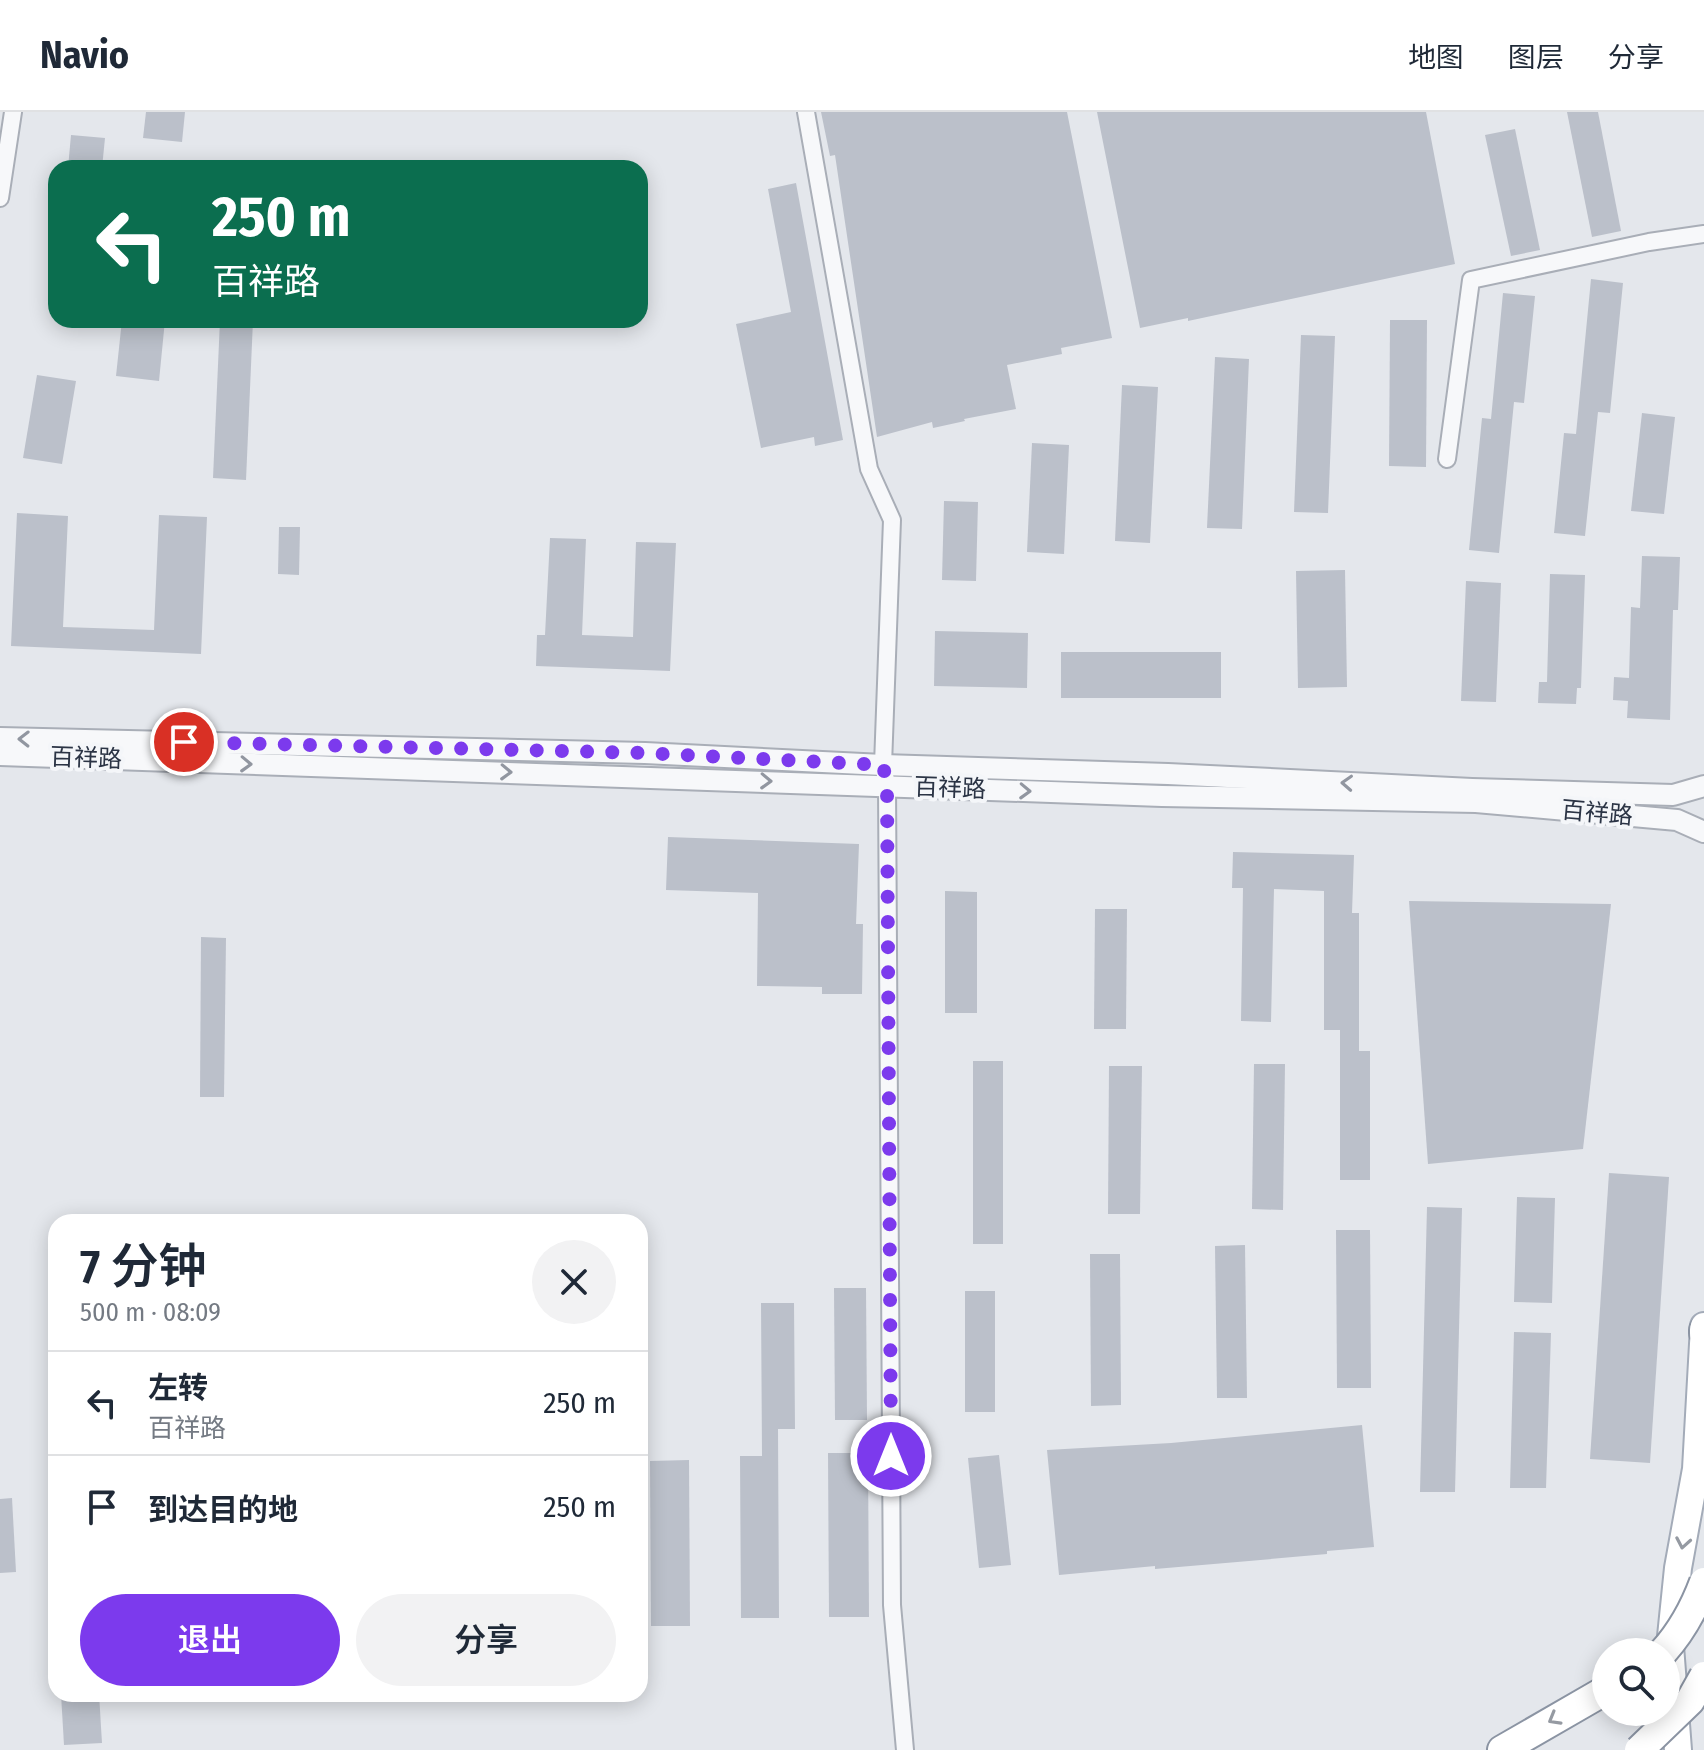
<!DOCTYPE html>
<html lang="zh">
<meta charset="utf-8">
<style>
body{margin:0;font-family:"Fira Sans Condensed","Noto Sans SC",sans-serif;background:#f2f2f3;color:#1f2937;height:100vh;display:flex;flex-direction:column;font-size:30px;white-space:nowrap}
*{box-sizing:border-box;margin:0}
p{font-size:26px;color:#747a83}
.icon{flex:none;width:44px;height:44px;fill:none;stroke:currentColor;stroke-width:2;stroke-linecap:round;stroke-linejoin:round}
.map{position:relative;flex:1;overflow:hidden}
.side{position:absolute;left:48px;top:1102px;width:600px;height:488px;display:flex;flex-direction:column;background:#fff;border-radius:24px;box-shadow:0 4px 20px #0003}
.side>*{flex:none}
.hud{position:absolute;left:48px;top:48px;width:600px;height:168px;border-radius:24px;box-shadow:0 4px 20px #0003;background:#0b6e4f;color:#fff;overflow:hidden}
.controls{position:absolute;left:1592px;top:1526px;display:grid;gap:16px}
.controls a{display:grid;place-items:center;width:88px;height:88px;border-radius:50%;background:#fff;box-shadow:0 4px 20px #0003;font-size:40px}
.pin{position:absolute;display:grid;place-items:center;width:68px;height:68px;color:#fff;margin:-34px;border:4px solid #fff;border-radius:50%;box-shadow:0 2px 8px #0007}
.me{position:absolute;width:88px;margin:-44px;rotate:0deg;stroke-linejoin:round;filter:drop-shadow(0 0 6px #0008)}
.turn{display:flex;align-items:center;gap:28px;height:168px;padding:0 32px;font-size:36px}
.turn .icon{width:104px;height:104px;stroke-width:2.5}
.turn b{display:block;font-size:56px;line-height:68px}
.round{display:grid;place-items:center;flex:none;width:84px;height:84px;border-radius:42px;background:#f2f2f3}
.headline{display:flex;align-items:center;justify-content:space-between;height:136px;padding:0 32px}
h1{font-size:48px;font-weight:600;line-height:60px}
.action{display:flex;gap:16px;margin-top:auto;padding:16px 32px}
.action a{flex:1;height:92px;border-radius:48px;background:#7c3aed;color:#fff;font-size:32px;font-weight:600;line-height:92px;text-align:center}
.action a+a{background:#f2f2f3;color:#1f2937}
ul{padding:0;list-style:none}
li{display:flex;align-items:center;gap:24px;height:104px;padding:0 32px;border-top:2px solid #e0e1e3}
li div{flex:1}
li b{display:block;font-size:30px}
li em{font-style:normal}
header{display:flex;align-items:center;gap:48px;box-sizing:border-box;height:112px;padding:0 40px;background:#fff;border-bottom:2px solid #e0e1e3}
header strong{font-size:38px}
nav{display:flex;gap:44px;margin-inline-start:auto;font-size:28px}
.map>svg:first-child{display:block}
.building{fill:#bbc0ca}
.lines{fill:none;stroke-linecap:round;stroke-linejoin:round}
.minor-casing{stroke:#a9aeb7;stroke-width:20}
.tertiary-casing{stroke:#a9aeb7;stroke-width:24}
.primary-casing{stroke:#a3abb8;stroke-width:30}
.trunk-casing{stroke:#8b94a3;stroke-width:32}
.minor{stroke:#f7f8fa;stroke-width:16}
.tertiary{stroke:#f7f8fa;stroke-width:20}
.primary{stroke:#fff;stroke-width:26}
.trunk{stroke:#fff;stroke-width:28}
.trunk-bridge-casing{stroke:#8b94a3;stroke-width:32;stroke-linecap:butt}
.trunk-bridge{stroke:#fff;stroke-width:28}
.oneway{stroke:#9196a0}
.oneway2{stroke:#959aa2}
.route{stroke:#7c3aed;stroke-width:14;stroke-dasharray:0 25.2}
.labels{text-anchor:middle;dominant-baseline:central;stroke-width:8;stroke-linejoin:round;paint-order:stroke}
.street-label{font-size:24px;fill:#2b3445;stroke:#f4f6f9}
</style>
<header>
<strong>Navio</strong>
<nav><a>地图</a><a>图层</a><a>分享</a></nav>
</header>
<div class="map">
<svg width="1704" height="1638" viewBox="0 0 1704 1638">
<rect width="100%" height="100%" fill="#e4e7ec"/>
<g class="building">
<polygon points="146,0 185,0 182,30 143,26"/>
<polygon points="821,0 1067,0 1112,226 1061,236 1062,242 1007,253 1016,297 964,307 965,309 933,316 932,310 877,325 835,43 830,44"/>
<polygon points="1097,0 1426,0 1455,152 1188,209 1188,206 1140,216"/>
<polygon points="1567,0 1598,0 1621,119 1592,125"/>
<polygon points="1515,17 1540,138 1511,144 1485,23"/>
<polygon points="71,23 105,26 102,56 68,56"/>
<polygon points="796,71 843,328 815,334 814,325 761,336 736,212 791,200 768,77"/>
<polygon points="1591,167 1623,171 1610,301 1598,300 1585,424 1554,421 1564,321 1576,322"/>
<polygon points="1503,181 1535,184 1524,291 1514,290 1499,441 1469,438 1482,306 1491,307"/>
<polygon points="122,208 165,208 159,269 116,264"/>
<polygon points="220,208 253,208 246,368 213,366"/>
<polygon points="1390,208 1427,208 1426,355 1389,354"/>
<polygon points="1301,223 1335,224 1328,401 1294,400"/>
<polygon points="1215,245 1249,247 1242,417 1207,416"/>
<polygon points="37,263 76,269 62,352 23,346"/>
<polygon points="1122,273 1158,275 1150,431 1115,429"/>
<polygon points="1642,301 1675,305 1664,402 1631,399"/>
<polygon points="1032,331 1069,333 1064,442 1027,440"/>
<polygon points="944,389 978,390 976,469 942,468"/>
<polygon points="17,401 68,404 63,515 154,518 159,403 207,405 201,542 11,534"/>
<polygon points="279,415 300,415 299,463 278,462"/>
<polygon points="550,426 586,427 582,523 633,525 636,430 676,431 670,559 536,554 537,523 545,523"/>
<polygon points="1642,444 1680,445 1678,498 1673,498 1670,608 1627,606 1628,589 1613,588 1614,565 1629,566 1631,495 1640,496"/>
<polygon points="1345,458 1347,575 1298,576 1296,459"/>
<polygon points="1550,462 1585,463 1581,576 1577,576 1576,592 1538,591 1539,570 1547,570"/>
<polygon points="1466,469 1501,471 1496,590 1461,589"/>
<polygon points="935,519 1028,521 1027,576 934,574"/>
<rect x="1061" y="540" width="160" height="46"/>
<polygon points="668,725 859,732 856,812 863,812 862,882 822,882 822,875 757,874 758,781 666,778"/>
<polygon points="1233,740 1354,743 1352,801 1359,801 1359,939 1370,939 1370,1068 1340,1068 1340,918 1324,918 1324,779 1274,777 1271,910 1241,909 1243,776 1232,776"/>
<polygon points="945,779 977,780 977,901 945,901"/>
<polygon points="1409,789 1611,792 1583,1037 1428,1052"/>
<polygon points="1095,797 1127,797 1126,917 1094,917"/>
<polygon points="201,825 226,826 224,985 200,985"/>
<rect x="973" y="949" width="30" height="183"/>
<polygon points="1254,952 1285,952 1283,1098 1252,1097"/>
<polygon points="1109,954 1142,954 1140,1102 1108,1102"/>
<polygon points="1609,1061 1669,1065 1650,1351 1590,1347"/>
<polygon points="1517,1085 1555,1086 1552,1191 1514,1190"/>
<polygon points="1427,1095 1462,1096 1455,1380 1420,1380"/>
<polygon points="1336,1118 1370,1118 1371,1276 1337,1276"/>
<polygon points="1245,1133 1247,1286 1217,1286 1215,1134"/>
<polygon points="1090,1142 1120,1142 1121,1293 1091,1294"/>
<polygon points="834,1176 866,1176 867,1308 835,1308"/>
<rect x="965" y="1179" width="30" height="121"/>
<polygon points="761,1191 794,1191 795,1317 778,1317 779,1506 741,1506 740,1344 762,1344"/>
<polygon points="1514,1220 1551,1221 1546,1376 1510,1376"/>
<polygon points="1362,1313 1374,1435 1327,1439 1327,1442 1249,1449 1155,1457 1155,1454 1059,1463 1047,1338 1171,1331"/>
<polygon points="828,1341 868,1341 869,1505 829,1505"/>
<polygon points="999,1343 1011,1453 979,1456 968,1346"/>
<polygon points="689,1348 690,1514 651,1514 650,1349"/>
<polygon points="12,1386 16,1460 0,1461 0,1387"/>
<polygon points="61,1582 99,1582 102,1631 64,1633"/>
</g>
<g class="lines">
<defs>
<g id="minor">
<polyline points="806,0 869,357 892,408 883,653 887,673 892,1493 905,1638"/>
<polyline points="0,86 13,0"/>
<polyline points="1447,347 1471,168 1649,130 1704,122"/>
</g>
<g id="tertiary">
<polyline points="0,626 645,641 883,653 1168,662 1472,677 1673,683 1704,674"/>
<polyline points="0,643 1162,684 1476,690 1677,708 1704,720"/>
</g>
<polyline id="primary" points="1678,1638 1670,1534 1678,1456 1696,1357 1704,1214"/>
<g id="trunk">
<polyline points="1704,1221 1704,1218"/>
<polyline points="1502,1638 1606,1578"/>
</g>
</defs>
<use href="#minor" class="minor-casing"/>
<use href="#tertiary" class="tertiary-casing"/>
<use href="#primary" class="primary-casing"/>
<use href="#trunk" class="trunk-casing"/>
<use href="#minor" class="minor"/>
<use href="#tertiary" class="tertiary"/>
<use href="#primary" class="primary"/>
<use href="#trunk" class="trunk"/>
<defs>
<g id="trunk-bridge">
<path d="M 1663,1540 C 1682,1519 1694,1497 1704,1470"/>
<polyline points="1639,1638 1690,1589 1704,1564"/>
</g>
</defs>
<use href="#trunk-bridge" class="trunk-bridge-casing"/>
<use href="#trunk-bridge" class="trunk-bridge"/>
</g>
<defs><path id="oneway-chevron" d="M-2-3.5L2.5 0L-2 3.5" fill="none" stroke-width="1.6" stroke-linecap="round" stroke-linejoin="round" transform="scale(2)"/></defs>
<g class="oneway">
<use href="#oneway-chevron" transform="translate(24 627) rotate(-179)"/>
<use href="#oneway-chevron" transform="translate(246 652) rotate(2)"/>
<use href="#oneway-chevron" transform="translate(506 660) rotate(2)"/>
<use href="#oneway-chevron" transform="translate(766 669) rotate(2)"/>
<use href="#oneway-chevron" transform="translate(1347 671) rotate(-177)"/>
<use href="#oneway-chevron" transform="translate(1025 679) rotate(2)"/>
</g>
<g class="oneway2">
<use href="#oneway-chevron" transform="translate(1683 1431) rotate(100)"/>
<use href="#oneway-chevron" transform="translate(1554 1607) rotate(150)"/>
</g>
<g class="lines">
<polyline class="route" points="184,630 645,641 883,653 887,673 891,1344"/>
</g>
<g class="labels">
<g class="street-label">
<text transform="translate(86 646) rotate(2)">百祥路</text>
<text transform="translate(950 676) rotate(2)">百祥路</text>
<text transform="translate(1597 701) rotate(5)">百祥路</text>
</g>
</g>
</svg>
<div class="controls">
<a><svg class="icon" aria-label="search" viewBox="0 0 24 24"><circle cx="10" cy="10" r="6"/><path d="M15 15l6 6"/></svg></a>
</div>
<div class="pin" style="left:184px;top:630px;background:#d93025"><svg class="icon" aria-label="arrive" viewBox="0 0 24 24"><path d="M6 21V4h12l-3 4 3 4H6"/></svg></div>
<svg class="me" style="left:891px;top:1344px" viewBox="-20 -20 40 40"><circle r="17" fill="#7c3aed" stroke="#fff" stroke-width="3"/><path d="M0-11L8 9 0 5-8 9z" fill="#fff"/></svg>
<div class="hud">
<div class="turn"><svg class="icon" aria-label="left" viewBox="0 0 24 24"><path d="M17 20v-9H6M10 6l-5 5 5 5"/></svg><div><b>250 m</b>百祥路</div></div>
</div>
<section class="side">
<div class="headline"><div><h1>7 分钟</h1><p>500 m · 08:09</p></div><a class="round"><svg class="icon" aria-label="close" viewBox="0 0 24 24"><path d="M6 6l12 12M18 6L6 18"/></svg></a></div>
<ul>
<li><svg class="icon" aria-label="left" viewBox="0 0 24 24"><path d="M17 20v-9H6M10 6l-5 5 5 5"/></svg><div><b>左转</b><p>百祥路</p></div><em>250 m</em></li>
<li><svg class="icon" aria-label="arrive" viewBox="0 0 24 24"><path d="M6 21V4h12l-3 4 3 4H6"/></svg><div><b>到达目的地</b></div><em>250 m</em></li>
</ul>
<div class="action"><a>退出</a><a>分享</a></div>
</section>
</div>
